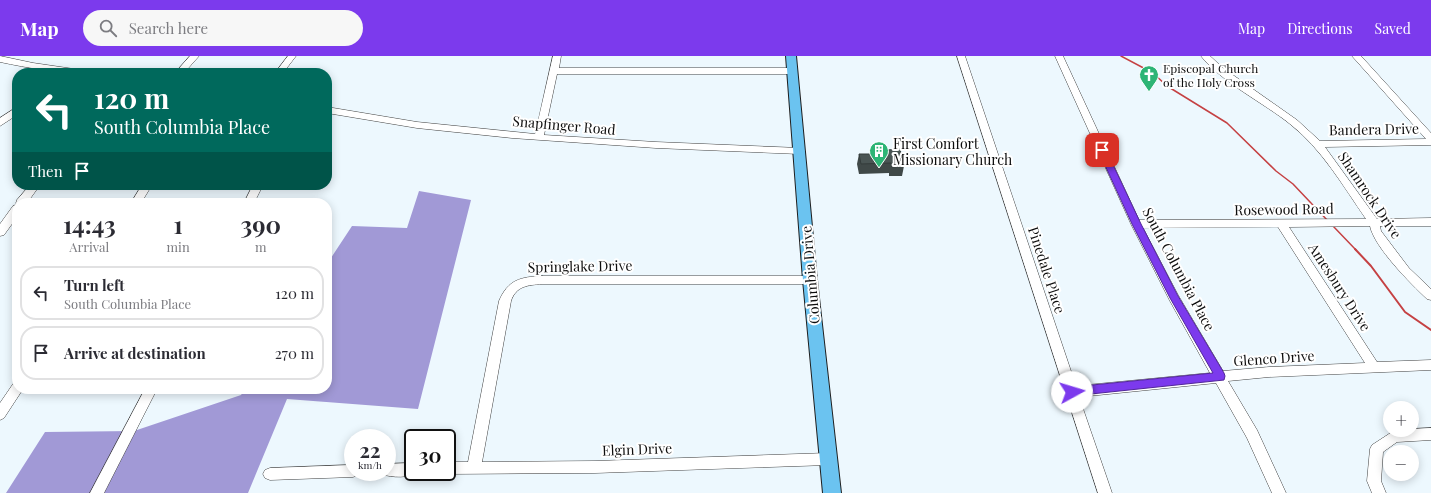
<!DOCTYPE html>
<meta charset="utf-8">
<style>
body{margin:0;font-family:"Playfair Display",serif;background:#f7f7f7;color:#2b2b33;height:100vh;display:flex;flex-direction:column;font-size:15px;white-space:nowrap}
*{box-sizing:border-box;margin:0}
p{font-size:13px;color:#7c7c81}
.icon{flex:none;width:22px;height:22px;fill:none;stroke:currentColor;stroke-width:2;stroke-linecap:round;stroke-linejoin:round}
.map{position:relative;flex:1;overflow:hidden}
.side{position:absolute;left:12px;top:142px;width:320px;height:196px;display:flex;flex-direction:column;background:#fff;border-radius:16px;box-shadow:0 2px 10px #0003}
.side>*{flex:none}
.guide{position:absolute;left:12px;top:12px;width:320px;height:122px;border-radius:16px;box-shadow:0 2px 10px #0003;background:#00695c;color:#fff;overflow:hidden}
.controls{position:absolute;left:1383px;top:345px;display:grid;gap:8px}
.controls a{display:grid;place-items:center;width:36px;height:36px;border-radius:50%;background:#fff;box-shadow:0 2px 10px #0003;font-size:20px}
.speed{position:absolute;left:344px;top:373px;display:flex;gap:8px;font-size:20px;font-weight:700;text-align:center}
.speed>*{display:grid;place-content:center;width:52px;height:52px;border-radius:50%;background:#fff;box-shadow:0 2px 10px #0003;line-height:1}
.speed small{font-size:10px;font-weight:400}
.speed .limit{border:2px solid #111;border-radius:6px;background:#fff;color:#111}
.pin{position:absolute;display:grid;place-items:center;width:34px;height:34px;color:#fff;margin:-17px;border-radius:8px;box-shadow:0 2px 6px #0006}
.me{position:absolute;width:44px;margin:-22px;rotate:84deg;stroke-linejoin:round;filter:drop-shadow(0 0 3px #0008)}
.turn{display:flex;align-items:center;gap:14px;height:84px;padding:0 16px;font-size:18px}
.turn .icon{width:52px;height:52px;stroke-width:2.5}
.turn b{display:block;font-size:28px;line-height:34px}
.then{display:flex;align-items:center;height:38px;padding:0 16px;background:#0003;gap:8px;font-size:15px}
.eta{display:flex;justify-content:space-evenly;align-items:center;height:68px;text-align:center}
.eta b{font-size:24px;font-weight:700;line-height:28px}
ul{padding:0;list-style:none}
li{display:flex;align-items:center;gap:12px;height:54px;margin:0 8px 6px;padding:0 8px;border:2px solid #e1e1e2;border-radius:16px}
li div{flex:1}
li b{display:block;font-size:15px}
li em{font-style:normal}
header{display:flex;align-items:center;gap:24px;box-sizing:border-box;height:56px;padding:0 20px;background:#7c3aed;color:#fff}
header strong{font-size:19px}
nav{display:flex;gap:22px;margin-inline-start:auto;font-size:14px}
.search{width:280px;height:36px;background:#f7f7f7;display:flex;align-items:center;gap:10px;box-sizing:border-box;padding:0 14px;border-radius:22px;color:#7c7c81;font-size:15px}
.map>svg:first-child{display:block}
.forest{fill:#a199d6}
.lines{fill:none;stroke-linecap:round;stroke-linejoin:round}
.stream-far1{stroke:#c54143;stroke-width:1.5}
.stream{stroke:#c54143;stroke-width:2}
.minor-casing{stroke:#404040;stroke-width:1}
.major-casing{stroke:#1e1e1e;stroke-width:2}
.minor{fill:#fff;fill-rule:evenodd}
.major{fill:#6bc3f0;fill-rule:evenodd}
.wall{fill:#404948}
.building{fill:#4a5554;stroke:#343c3b}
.route{fill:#7c3aed;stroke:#51269a}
.labels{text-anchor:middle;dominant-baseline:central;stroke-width:4;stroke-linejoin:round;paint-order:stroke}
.far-poi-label{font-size:12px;fill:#0d0d0d;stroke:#fff;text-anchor:start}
.street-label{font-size:14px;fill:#0d0d0d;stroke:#fff}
.poi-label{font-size:14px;fill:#0d0d0d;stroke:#fff;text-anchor:start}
</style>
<header>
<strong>Map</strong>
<div class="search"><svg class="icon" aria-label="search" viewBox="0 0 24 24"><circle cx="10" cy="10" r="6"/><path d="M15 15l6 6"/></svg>Search here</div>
<nav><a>Map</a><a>Directions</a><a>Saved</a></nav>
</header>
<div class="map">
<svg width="1431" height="437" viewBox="0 0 1431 437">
<rect width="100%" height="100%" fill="#edf8fe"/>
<polygon class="forest" points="419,135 471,144 418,353 287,343 248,437 6,437 45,376 134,375 241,339 245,333 327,333 327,208 352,170 407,172"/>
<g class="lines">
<g class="stream-far1">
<polyline points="1121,0 1153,17 1167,30 1227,67 1276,115 1293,128 1328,165"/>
<polyline points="1333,170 1356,194"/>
</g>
<polyline class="stream" points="1355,193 1371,210 1405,256 1431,274"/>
<defs>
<g id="minor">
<path d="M 0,0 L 33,7 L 81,14 L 85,17 C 56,17 29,12 0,6 Z"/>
<polygon points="190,0 199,0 184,17 175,17"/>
<polygon points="288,0 296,0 283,17 275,17"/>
<polygon points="553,0 561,0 559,12 793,12 797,15 793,18 557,18 544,79 656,86 800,92 805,95 800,98 656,92 512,82 417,72 327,57 327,51 417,66 535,78"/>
<path d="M 957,0 L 965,0 L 1076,330 L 1210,317 L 1170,245 L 1131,168 L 1055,0 L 1063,0 L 1139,164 L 1366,163 C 1343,130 1322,93 1290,68 C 1264,47 1221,26 1201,0 L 1210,0 L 1223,12 L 1297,64 L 1320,85 L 1426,83 L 1352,0 L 1361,0 L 1431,77 L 1431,89 L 1325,91 L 1377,163 L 1431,162 L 1431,170 L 1380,170 L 1381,175 L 1409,212 L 1431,233 L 1431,244 L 1427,243 C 1411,228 1374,191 1370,170 L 1289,171 L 1377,306 L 1431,304 L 1431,314 L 1269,321 L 1228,325 L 1257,374 L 1286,437 L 1272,437 L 1247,382 L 1216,327 L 1079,341 L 1112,437 L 1098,437 ZM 1278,171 L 1365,307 L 1269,311 L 1223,315 L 1178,239 L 1143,172 Z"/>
<polygon points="17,51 17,59 0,70 0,62"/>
<polygon points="30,129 40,129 27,147 17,147 17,149 16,147 17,144"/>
<polygon points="142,129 152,129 141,147 131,147"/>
<polygon points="253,129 263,129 254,147 244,147"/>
<polygon points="17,149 17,161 4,179 0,180 0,168 13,150"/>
<path d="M 542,220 L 810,220 L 814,221 L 816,224 L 814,227 L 810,228 L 542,228 C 528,229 516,230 511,245 L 482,406 L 595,405 L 828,397 L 833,399 L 835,403 L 833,407 L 828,409 L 595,417 L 447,418 L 442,416 L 447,416 L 447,406 L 468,406 L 499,245 C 508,224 520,221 542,220 Z"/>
<polygon points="17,327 17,333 23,333 4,362 0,364 0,347 13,328"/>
<polygon points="145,333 157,333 104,437 90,437"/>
<polygon points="1431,372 1431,384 1397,386 1383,396 1381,425 1386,437 1372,437 1367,425 1370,393 1372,389 1395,374"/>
<path d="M 413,407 L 413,416 L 418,416 C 411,422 391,422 382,418 L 381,416 L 387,416 L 387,408 Z"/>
<polygon points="353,409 353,416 359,416 358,419 353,421 270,424 265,422 263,418 265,414 270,412"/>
</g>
<polygon id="major" points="786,0 796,0 817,224 841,437 823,437 803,224"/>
</defs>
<use href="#minor" class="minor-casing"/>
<use href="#major" class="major-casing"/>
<use href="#minor" class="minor"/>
<use href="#major" class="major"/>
</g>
<polygon class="wall" points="887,94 904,110 902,120 889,120 889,117 859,118 857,108 859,98 886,98"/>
<polygon class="building" points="900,93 904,110 892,111 891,107 861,108 859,98 888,98 887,94"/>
<polygon class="route" points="1102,92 1106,94 1141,168 1178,240 1224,317 1225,320 1224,324 1072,340 1068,339 1066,336 1068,332 1072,331 1213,317 1170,242 1132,168 1098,94"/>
<defs>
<symbol id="church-pin" viewBox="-11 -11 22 30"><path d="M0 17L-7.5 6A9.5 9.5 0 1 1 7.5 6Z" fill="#2db475" stroke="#fff"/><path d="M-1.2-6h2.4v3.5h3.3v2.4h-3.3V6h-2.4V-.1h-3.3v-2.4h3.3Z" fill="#fff"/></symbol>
<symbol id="building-pin" viewBox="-11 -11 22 30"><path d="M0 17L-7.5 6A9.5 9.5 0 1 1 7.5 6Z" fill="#2db475" stroke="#fff"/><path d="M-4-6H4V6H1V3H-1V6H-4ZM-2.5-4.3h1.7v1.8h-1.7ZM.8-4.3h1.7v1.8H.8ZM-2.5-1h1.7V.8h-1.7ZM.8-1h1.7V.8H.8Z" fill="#fff"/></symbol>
</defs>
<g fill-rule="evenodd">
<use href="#church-pin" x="1138" y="8" width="22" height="30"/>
<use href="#building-pin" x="868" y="84" width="22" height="30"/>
</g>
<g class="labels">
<g class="far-poi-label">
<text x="1163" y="12">Episcopal Church<tspan x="1163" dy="14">of the Holy Cross</tspan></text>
</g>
<g class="street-label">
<text transform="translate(564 69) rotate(5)">Snapfinger Road</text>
<text transform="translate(1374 73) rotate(-1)">Bandera Drive</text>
<text transform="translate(1370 139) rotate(56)">Shamrock Drive</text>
<text transform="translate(1284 153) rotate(-1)">Rosewood Road</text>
<text transform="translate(580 210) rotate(-1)">Springlake Drive</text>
<text transform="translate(1179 213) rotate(62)">South Columbia Place</text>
<text transform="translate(1047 214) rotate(72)">Pinedale Place</text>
<text transform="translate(810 219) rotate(-95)">Columbia Drive</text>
<text transform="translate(1340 231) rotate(57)">Amesbury Drive</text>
<text transform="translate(1274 302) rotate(-4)">Glenco Drive</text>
<text transform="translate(637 393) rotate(-2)">Elgin Drive</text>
</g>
<g class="poi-label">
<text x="893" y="87">First Comfort<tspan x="893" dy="16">Missionary Church</tspan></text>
</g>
</g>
</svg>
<div class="controls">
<a>+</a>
<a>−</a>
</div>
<div class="speed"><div>22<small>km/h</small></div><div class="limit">30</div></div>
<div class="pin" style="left:1102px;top:94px;background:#d93025"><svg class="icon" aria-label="arrive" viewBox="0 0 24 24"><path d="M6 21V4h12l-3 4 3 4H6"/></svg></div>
<svg class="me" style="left:1072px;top:336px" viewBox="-20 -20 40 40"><circle r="19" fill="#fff"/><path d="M0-13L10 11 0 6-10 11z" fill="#7c3aed"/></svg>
<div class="guide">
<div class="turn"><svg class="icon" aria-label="left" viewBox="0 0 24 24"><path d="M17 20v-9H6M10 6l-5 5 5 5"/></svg><div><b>120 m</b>South Columbia Place</div></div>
<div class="then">Then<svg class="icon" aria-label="arrive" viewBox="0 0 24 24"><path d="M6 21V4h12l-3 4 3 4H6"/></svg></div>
</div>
<section class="side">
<div class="eta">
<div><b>14:43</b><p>Arrival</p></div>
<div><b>1</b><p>min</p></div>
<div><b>390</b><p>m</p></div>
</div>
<ul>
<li><svg class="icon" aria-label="left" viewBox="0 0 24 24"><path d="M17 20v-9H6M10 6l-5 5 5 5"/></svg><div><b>Turn left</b><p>South Columbia Place</p></div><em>120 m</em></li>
<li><svg class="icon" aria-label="arrive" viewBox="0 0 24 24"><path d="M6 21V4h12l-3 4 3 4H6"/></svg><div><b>Arrive at destination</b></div><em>270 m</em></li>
</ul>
</section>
</div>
